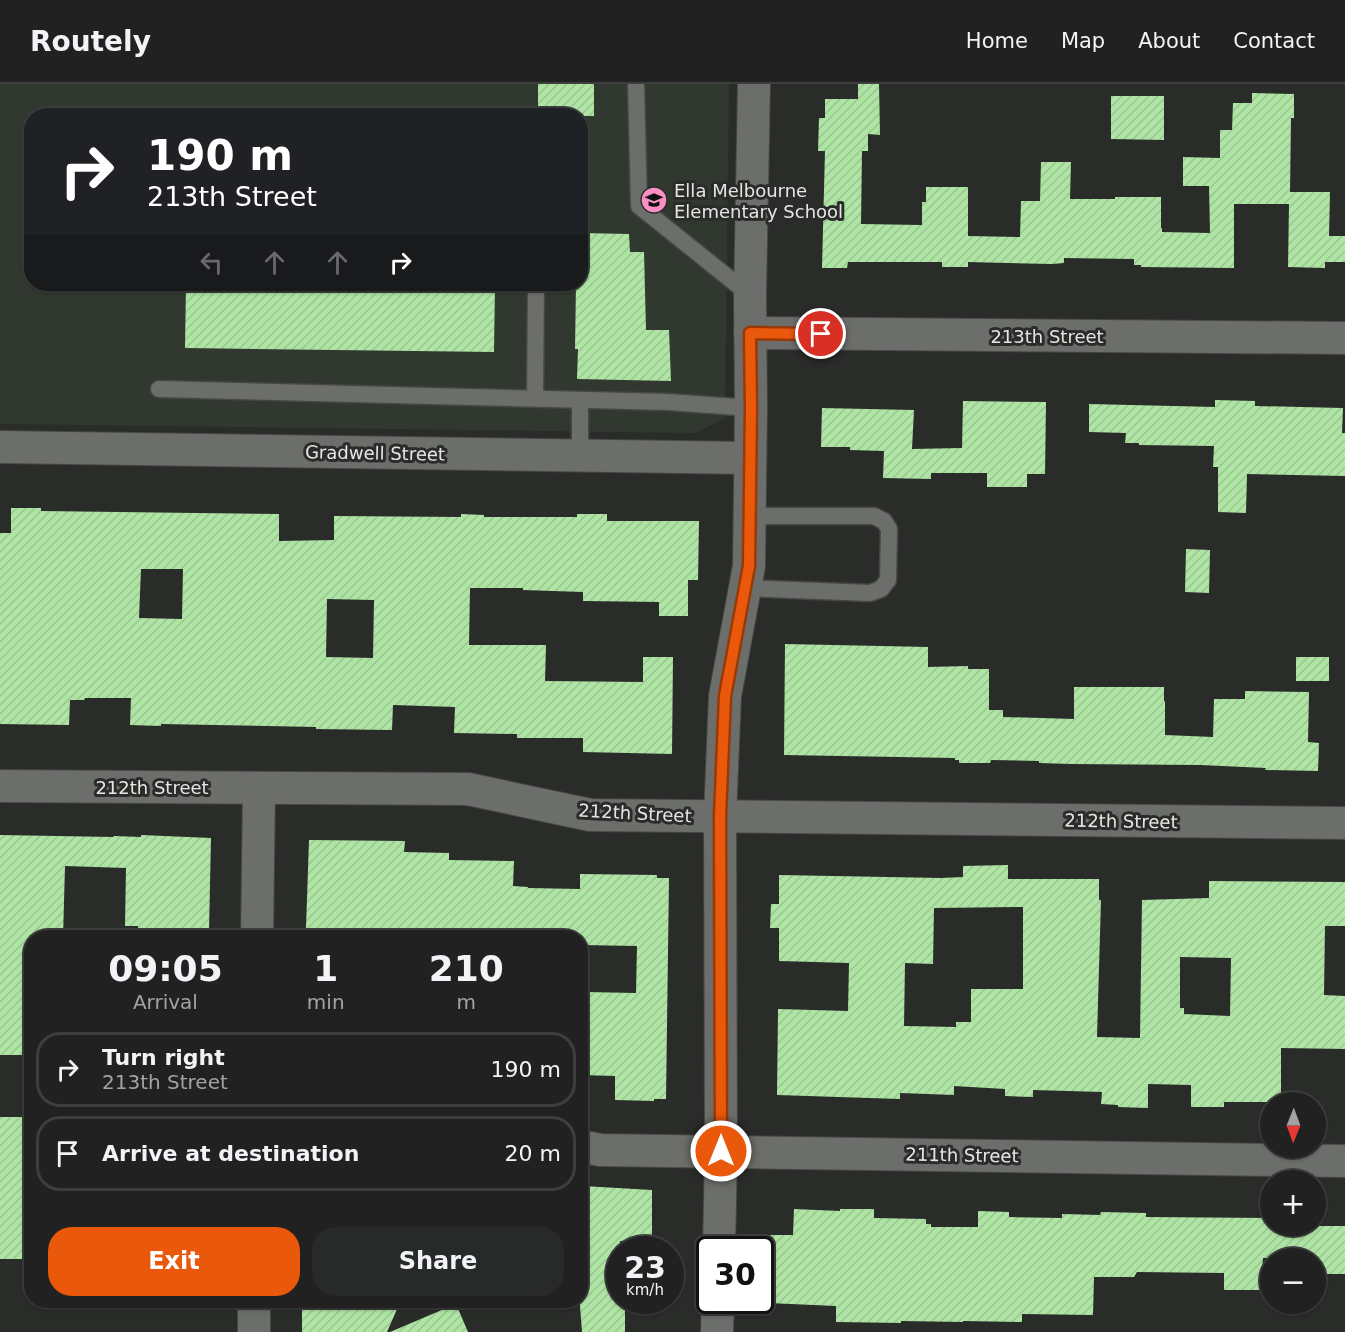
<!DOCTYPE html>
<meta charset="utf-8">
<style>
body{margin:0;font-family:"DejaVu Sans",sans-serif;background:#282929;color:#f1f3f6;height:100vh;display:flex;flex-direction:column;font-size:22px;white-space:nowrap}
*{box-sizing:border-box;margin:0}
p{font-size:20px;color:#a2a3a5}
.icon{flex:none;width:33px;height:33px;fill:none;stroke:currentColor;stroke-width:2;stroke-linecap:round;stroke-linejoin:round}
.map{position:relative;flex:1;overflow:hidden}
.panel{position:absolute;left:24px;top:846px;width:564px;height:378px;display:flex;flex-direction:column;background:#202120;border-radius:24px;box-shadow:0 2px 4px #0004,0 0 0 2px #3d3e3e}
.panel>*{flex:none}
.top-card{position:absolute;left:24px;top:24px;width:564px;height:183px;border-radius:24px;box-shadow:0 2px 4px #0004,0 0 0 2px #3d3e3e;background:#202124;color:#fff;overflow:hidden}
.needle{width:39px;rotate:181deg}
.controls{position:absolute;left:1260px;top:1008px;display:grid;gap:12px}
.controls a{display:grid;place-items:center;width:66px;height:66px;border-radius:50%;background:#202120;box-shadow:0 2px 4px #0004,0 0 0 2px #3d3e3e;font-size:30px}
.speed{position:absolute;left:606px;top:1152px;display:flex;gap:12px;font-size:30px;font-weight:700;text-align:center}
.speed>*{display:grid;place-content:center;width:78px;height:78px;border-radius:50%;background:#202120;box-shadow:0 2px 4px #0004,0 0 0 2px #3d3e3e;line-height:1}
.speed small{font-size:15px;font-weight:400}
.speed .limit{border:3px solid #111;border-radius:9px;background:#fff;color:#111}
.pin{position:absolute;display:grid;place-items:center;width:51px;height:51px;color:#fff;margin:-26px;border:3px solid #fff;border-radius:50%;box-shadow:0 2px 6px #0007}
.me{position:absolute;width:66px;margin:-33px;rotate:0deg;stroke-linejoin:round;filter:drop-shadow(0 0 4px #0008)}
.turn{display:flex;align-items:center;gap:21px;height:126px;padding:0 24px;font-size:27px}
.turn .icon{width:78px;height:78px;stroke-width:2.5}
.turn b{display:block;font-size:42px;line-height:51px}
.lanes{display:flex;align-items:center;height:57px;padding:0 24px;background:#0003;justify-content:center;gap:30px;direction:ltr}
.lanes .off{opacity:.35}
.eta{display:flex;justify-content:space-evenly;align-items:center;height:102px;text-align:center}
.eta b{font-size:36px;font-weight:600;line-height:42px}
.cta{display:flex;gap:12px;margin-top:auto;padding:12px 24px}
.cta a{flex:1;height:69px;border-radius:24px;background:#ea580c;color:#fff;font-size:24px;font-weight:600;line-height:69px;text-align:center}
.cta a+a{background:#282929;color:#f1f3f6}
ul{padding:0;list-style:none}
li{display:flex;align-items:center;gap:18px;height:75px;margin:0 12px 9px;padding:0 12px;border:3px solid #3d3e3e;border-radius:24px}
li div{flex:1}
li b{display:block;font-size:22px}
li em{font-style:normal}
header{display:flex;align-items:center;gap:36px;box-sizing:border-box;height:84px;padding:0 30px;background:#202120;border-bottom:2px solid #3d3e3e}
header strong{font-size:28px}
nav{display:flex;gap:33px;margin-inline-start:auto;font-size:21px}
.map>svg:first-child{display:block}
.built{fill:#313830;fill-rule:evenodd}
.building{fill:url(#building-hatch);fill-rule:evenodd}
.lines{fill:none;stroke-linecap:round;stroke-linejoin:round}
.lane-casing{stroke:#454744;stroke-width:19}
.street-casing{stroke:#454744;stroke-width:34}
.lane{stroke:#6c6e6b;stroke-width:16}
.street{stroke:#6c6e6b;stroke-width:32}
.route-casing{stroke:#983908;stroke-width:15}
.route{stroke:#ea580c;stroke-width:10}
.labels{text-anchor:middle;dominant-baseline:central;stroke-width:6;stroke-linejoin:round;paint-order:stroke}
.poi-label{font-size:18px;fill:#e5e6e4;stroke:#2a2c2a;text-anchor:start}
.street-label{font-size:18px;fill:#e5e6e4;stroke:#2a2c2a}
</style>
<header>
<strong>Routely</strong>
<nav><a>Home</a><a>Map</a><a>About</a><a>Contact</a></nav>
</header>
<div class="map">
<svg width="1345" height="1248" viewBox="0 0 1345 1248">
<defs>
<pattern id="building-hatch" width="6" height="6" patternUnits="userSpaceOnUse" patternTransform="scale(1.5)"><rect width="6" height="6" fill="#afe5a4"/><path d="M-1 1l2-2M0 6l6-6M5 7l2-2" fill="none" stroke="#9ac591"/></pattern>
</defs>
<rect width="100%" height="100%" fill="#2a2c2a"/>
<path class="built" d="M 0,0 L 729,0 L 725,334 L 696,349 L 0,340 ZM 32,32 L 580,32 L 580,200 L 32,200 Z"/>
<g class="building">
<rect x="538" y="0" width="56" height="32"/>
<polygon points="858,0 879,0 880,51 868,50 868,67 862,67 861,140 922,141 922,118 926,118 926,103 968,103 968,152 1020,153 1021,117 1040,117 1041,78 1071,78 1070,115 1115,115 1115,113 1161,113 1161,144 1162,144 1162,148 1210,149 1209,102 1183,102 1183,73 1220,74 1220,46 1232,46 1233,19 1252,19 1252,9 1294,10 1294,34 1291,34 1290,108 1330,108 1329,152 1345,152 1345,178 1325,178 1325,184 1288,183 1289,120 1234,120 1234,184 1141,183 1141,181 1134,181 1134,175 1064,174 1064,179 1052,180 968,178 968,183 942,183 942,178 848,178 847,184 822,184 825,67 818,67 819,34 825,34 825,15 858,15"/>
<polygon points="1111,12 1164,12 1164,56 1111,55"/>
<polygon points="580,149 629,150 630,168 644,168 646,246 669,246 671,297 577,295 578,265 575,265 576,200 580,200"/>
<polygon points="186,200 495,200 494,268 185,264"/>
<polygon points="1215,316 1255,317 1255,322 1343,324 1342,349 1345,349 1345,392 1247,390 1246,429 1218,428 1218,383 1213,383 1214,362 1139,361 1139,359 1125,359 1126,349 1089,348 1089,320 1215,323"/>
<polygon points="963,317 1046,318 1045,390 1027,390 1027,403 987,403 987,389 931,389 931,395 883,394 884,367 850,366 850,363 821,363 822,324 914,326 912,365 962,364"/>
<path d="M 11,424 L 41,424 L 41,427 L 279,430 L 279,457 L 334,456 L 334,432 L 461,433 L 461,430 L 484,431 L 484,433 L 577,433 L 577,430 L 607,430 L 607,437 L 699,437 L 698,496 L 688,496 L 688,532 L 659,532 L 659,518 L 583,517 L 583,508 L 523,506 L 523,504 L 470,504 L 469,561 L 546,561 L 545,597 L 643,598 L 643,573 L 673,573 L 672,670 L 583,668 L 583,654 L 517,654 L 517,650 L 454,649 L 455,623 L 393,621 L 392,646 L 316,645 L 316,643 L 161,640 L 161,642 L 130,641 L 131,614 L 85,614 L 84,616 L 70,616 L 69,641 L 0,640 L 0,449 L 11,449 ZM 141,485 L 183,485 L 182,535 L 139,534 ZM 327,515 L 374,516 L 373,574 L 326,573 Z"/>
<polygon points="1186,465 1210,466 1209,509 1185,508"/>
<polygon points="785,560 928,563 928,583 968,582 968,585 989,585 989,626 1003,626 1003,633 1074,635 1074,603 1164,603 1164,617 1165,617 1165,651 1213,653 1214,615 1245,615 1245,607 1309,608 1308,658 1319,659 1318,687 1265,686 1266,684 1200,681 1071,680 1039,679 1039,677 991,676 990,679 959,679 959,676 955,676 955,674 784,671"/>
<rect x="1296" y="573" width="33" height="24"/>
<polygon points="0,751 113,753 114,752 141,753 141,751 211,754 209,847 183,846 183,854 138,854 138,842 125,842 126,784 65,782 63,854 32,854 32,971 0,971"/>
<polygon points="309,756 405,757 404,768 449,769 449,776 514,777 513,802 528,803 528,804 580,805 580,790 657,791 657,794 669,794 666,1015 654,1015 654,1017 615,1016 615,992 580,991 580,923 586,923 586,908 636,909 637,862 580,861 580,854 334,854 334,845 306,844"/>
<path d="M 1008,781 L 1008,795 L 1099,795 L 1099,816 L 1101,816 L 1097,953 L 1140,954 L 1142,816 L 1209,814 L 1209,797 L 1345,798 L 1345,842 L 1325,842 L 1324,911 L 1345,912 L 1345,965 L 1281,964 L 1281,1018 L 1224,1018 L 1224,1023 L 1191,1023 L 1191,1001 L 1148,1000 L 1148,1024 L 1118,1023 L 1118,1021 L 1101,1020 L 1102,1008 L 1033,1006 L 1033,1013 L 1005,1012 L 1005,1005 L 954,1002 L 954,1011 L 900,1009 L 900,1015 L 777,1011 L 778,925 L 848,927 L 849,879 L 779,877 L 779,844 L 770,844 L 771,820 L 779,820 L 779,791 L 941,794 L 963,793 L 963,782 ZM 1023,823 L 1023,905 L 971,905 L 971,938 L 956,938 L 956,943 L 904,942 L 905,879 L 933,880 L 934,824 ZM 1180,873 L 1231,874 L 1230,932 L 1184,930 L 1184,924 L 1180,924 Z"/>
<rect x="0" y="1033" width="32" height="142"/>
<polygon points="583,1102 652,1106 652,1158 620,1157 620,1216 625,1216 625,1248 582,1248 580,1222 580,1105 583,1105"/>
<polygon points="794,1125 840,1127 840,1125 874,1125 874,1134 926,1135 926,1140 931,1140 931,1143 978,1143 978,1127 1009,1128 1009,1133 1062,1134 1062,1130 1100,1131 1101,1128 1146,1129 1146,1133 1270,1134 1270,1142 1345,1142 1345,1190 1316,1190 1316,1174 1263,1174 1261,1206 1224,1206 1224,1189 1137,1188 1134,1193 1094,1193 1093,1231 1022,1230 1022,1238 963,1237 963,1238 901,1237 901,1239 836,1238 836,1222 768,1219 770,1151 793,1151"/>
<polygon points="302,1216 401,1216 387,1248 302,1248"/>
<polygon points="456,1220 468,1248 390,1248"/>
</g>
<g class="lines">
<defs>
<g id="lane">
<polyline points="636,0 639,122 750,211"/>
<polyline points="159,305 668,318 751,324"/>
<polyline points="535,314 536,200"/>
<polyline points="580,372 580,316"/>
<polyline points="745,504 870,509 881,505 888,496 889,445 884,437 874,432 750,432"/>
</g>
<g id="street">
<polyline points="750,249 1345,254"/>
<polyline points="0,363 750,374"/>
<polyline points="0,702 468,705 590,731 1345,739"/>
<polyline points="257,854 259,704"/>
<polyline points="580,1062 600,1066 1345,1077"/>
<polyline points="719,1166 721,1067 720,733 725,612 749,482 751,324 750,211 754,0"/>
<polyline points="254,1248 254,1216"/>
<polyline points="717,1248 718,1216"/>
</g>
</defs>
<use href="#lane" class="lane-casing"/>
<use href="#street" class="street-casing"/>
<use href="#lane" class="lane"/>
<use href="#street" class="street"/>
</g>
<g class="lines">
<defs>
<polyline id="route" points="721,1067 720,732 725,612 749,482 751,324 750,249 821,250"/>
</defs>
<use href="#route" class="route-casing"/>
<use href="#route" class="route"/>
</g>
<defs>
<symbol id="school-disc" viewBox="-11 -11 22 22"><circle r="9.5" fill="#fb8fc4" stroke="#2a2c2a"/><path d="M0-5L7-2L0 1L-7-2ZM-4 1L0 2.5L4 1V4Q0 6-4 4Z" fill="#111"/></symbol>
</defs>
<g fill-rule="evenodd">
<use href="#school-disc" x="639" y="101" width="30" height="30"/>
</g>
<g class="labels">
<g class="poi-label">
<text x="674" y="106">Ella Melbourne<tspan x="674" dy="21">Elementary School</tspan></text>
</g>
<g class="street-label">
<text x="1047" y="252">213th Street</text>
<text transform="translate(375 369) rotate(1)">Gradwell Street</text>
<text x="152" y="703">212th Street</text>
<text transform="translate(635 729) rotate(3)">212th Street</text>
<text transform="translate(1121 737) rotate(1)">212th Street</text>
<text transform="translate(962 1071) rotate(1)">211th Street</text>
</g>
</g>
</svg>
<div class="controls">
<a><svg class="needle" viewBox="-14 -14 28 28"><path d="M0-13l5 13h-10z" fill="#e53935"/><path d="M0 13l5-13h-10z" fill="#a2a3a5"/></svg></a>
<a>+</a>
<a>−</a>
</div>
<div class="speed"><div>23<small>km/h</small></div><div class="limit">30</div></div>
<div class="pin" style="left:821px;top:250px;background:#d93025"><svg class="icon" aria-label="arrive" viewBox="0 0 24 24"><path d="M6 21V4h12l-3 4 3 4H6"/></svg></div>
<svg class="me" style="left:721px;top:1067px" viewBox="-20 -20 40 40"><circle r="17" fill="#ea580c" stroke="#fff" stroke-width="3"/><path d="M0-11L8 9 0 5-8 9z" fill="#fff"/></svg>
<div class="top-card">
<div class="turn"><svg class="icon" aria-label="right" viewBox="0 0 24 24"><path d="M7 20v-9h11M14 6l5 5-5 5"/></svg><div><b>190 m</b>213th Street</div></div>
<div class="lanes"><svg class="icon off" aria-label="left" viewBox="0 0 24 24"><path d="M17 20v-9H6M10 6l-5 5 5 5"/></svg><svg class="icon off" aria-label="ahead" viewBox="0 0 24 24"><path d="M12 20V5M6 11l6-6 6 6"/></svg><svg class="icon off" aria-label="ahead" viewBox="0 0 24 24"><path d="M12 20V5M6 11l6-6 6 6"/></svg><svg class="icon" aria-label="right" viewBox="0 0 24 24"><path d="M7 20v-9h11M14 6l5 5-5 5"/></svg></div>
</div>
<section class="panel">
<div class="eta">
<div><b>09:05</b><p>Arrival</p></div>
<div><b>1</b><p>min</p></div>
<div><b>210</b><p>m</p></div>
</div>
<ul>
<li><svg class="icon" aria-label="right" viewBox="0 0 24 24"><path d="M7 20v-9h11M14 6l5 5-5 5"/></svg><div><b>Turn right</b><p>213th Street</p></div><em>190 m</em></li>
<li><svg class="icon" aria-label="arrive" viewBox="0 0 24 24"><path d="M6 21V4h12l-3 4 3 4H6"/></svg><div><b>Arrive at destination</b></div><em>20 m</em></li>
</ul>
<div class="cta"><a>Exit</a><a>Share</a></div>
</section>
</div>
